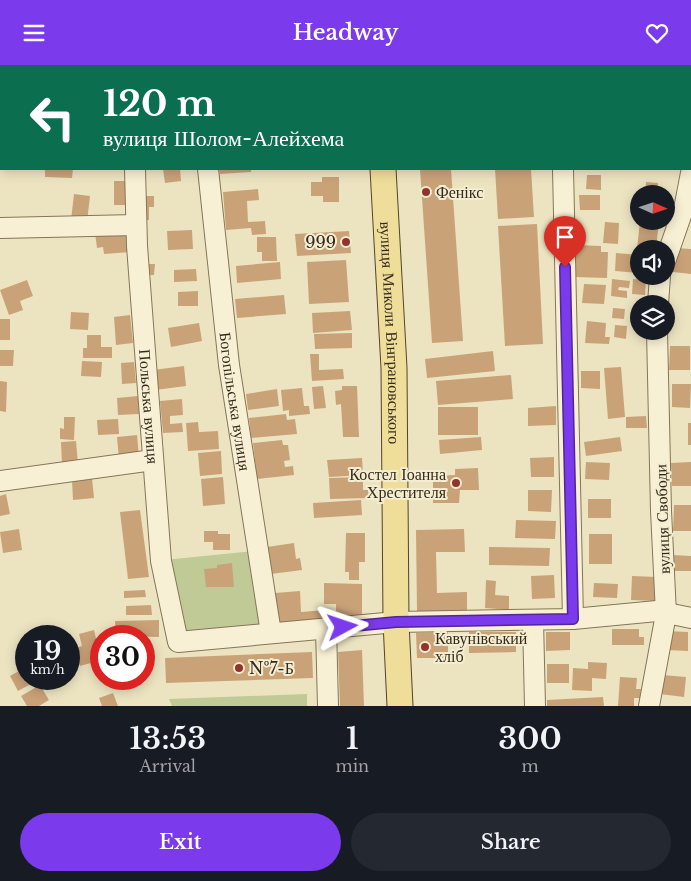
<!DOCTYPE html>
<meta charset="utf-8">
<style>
body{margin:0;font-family:"Libre Baskerville",serif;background:#242831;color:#f1f3f6;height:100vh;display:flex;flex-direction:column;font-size:19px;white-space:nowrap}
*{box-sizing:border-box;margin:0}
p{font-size:16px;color:#9ea1a6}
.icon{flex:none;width:28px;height:28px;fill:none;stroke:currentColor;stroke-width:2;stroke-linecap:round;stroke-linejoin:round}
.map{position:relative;height:641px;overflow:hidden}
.details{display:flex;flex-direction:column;background:#171b24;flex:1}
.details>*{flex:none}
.hud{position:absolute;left:0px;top:0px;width:691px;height:105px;box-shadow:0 2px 12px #0003;background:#0b6e4f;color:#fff;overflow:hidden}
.needle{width:32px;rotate:93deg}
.buttons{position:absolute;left:630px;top:120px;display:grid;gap:10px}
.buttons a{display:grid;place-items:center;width:45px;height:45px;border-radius:50%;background:#171b24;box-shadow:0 2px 12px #0003;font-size:25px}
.speed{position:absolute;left:15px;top:560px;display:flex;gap:10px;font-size:25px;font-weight:700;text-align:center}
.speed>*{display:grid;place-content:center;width:65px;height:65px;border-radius:50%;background:#171b24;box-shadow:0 2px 12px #0003;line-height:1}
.speed small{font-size:12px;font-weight:400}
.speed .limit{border:8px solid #d22;background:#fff;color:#111}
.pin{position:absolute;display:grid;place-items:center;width:42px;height:42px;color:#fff;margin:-51px -21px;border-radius:50% 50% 50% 0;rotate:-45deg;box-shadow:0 0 5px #0007}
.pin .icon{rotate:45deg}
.me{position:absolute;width:55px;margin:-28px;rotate:85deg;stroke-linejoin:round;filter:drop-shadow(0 0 4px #0008)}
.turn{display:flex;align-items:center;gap:18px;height:105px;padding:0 20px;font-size:22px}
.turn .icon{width:65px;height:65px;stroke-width:2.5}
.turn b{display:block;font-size:35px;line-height:42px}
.eta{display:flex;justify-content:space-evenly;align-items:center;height:85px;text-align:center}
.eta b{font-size:30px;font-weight:600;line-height:35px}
.button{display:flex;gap:10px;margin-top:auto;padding:10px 20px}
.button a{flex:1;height:58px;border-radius:30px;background:#7c3aed;color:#fff;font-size:20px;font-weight:600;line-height:58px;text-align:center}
.button a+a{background:#242831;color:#f1f3f6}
header{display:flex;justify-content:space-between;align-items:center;height:65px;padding:0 20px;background:#7c3aed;color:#fff;font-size:22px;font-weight:600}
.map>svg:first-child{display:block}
.green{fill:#bfca96}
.building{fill:#caa278}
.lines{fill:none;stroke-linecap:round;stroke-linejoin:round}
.minor-casing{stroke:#857559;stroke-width:22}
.major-casing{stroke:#53432e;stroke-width:27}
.minor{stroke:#f8f0d4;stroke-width:20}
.major{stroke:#efdd9a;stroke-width:25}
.route-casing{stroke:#51269a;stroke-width:12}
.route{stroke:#7c3aed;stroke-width:9}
.poi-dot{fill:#92342b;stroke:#f4edd1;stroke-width:2}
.labels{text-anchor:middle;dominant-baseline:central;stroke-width:4;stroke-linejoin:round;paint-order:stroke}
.poi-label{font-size:16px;fill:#352b1d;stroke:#f4edd1;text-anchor:start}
.street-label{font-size:16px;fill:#352b1d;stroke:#f4edd1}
</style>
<header><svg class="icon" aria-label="menu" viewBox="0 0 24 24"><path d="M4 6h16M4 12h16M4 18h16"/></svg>Headway<svg class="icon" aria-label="heart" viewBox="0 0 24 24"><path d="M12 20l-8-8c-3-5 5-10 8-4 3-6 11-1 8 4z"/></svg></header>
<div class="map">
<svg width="691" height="641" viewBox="0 0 691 641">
<rect width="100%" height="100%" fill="#ece4c1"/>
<g class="green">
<polygon points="254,486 266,563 181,574 164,495"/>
<polygon points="307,629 307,641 172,641 169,634"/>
</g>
<g class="building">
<polygon points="45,104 73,104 72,113 45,112"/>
<polygon points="163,104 180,104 181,116 165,118"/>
<polygon points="219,104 251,104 251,107 220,109"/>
<polygon points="420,104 451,104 463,276 432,278"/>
<polygon points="495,104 531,104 534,152 498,154"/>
<polygon points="587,110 601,110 601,125 586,124"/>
<polygon points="322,112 339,112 339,137 323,137 323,131 311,131 311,117 322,117"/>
<polygon points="114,116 125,116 126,140 114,140"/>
<polygon points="646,117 658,118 657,129 645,129"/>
<polygon points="258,124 259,135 247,136 248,157 265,156 266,169 252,170 251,163 226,165 223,127"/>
<polygon points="74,129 90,131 87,157 71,155"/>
<polygon points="579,130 600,130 600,145 580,145"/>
<polygon points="141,131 154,131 154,142 149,142 149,155 141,155"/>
<polygon points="640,156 659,156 656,184 637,184"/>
<polygon points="605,157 619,158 618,179 603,178"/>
<polygon points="537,159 543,279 505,281 498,161"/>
<polygon points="129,165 131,187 104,189 103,182 97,183 95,168"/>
<polygon points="192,165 193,184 168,185 167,166"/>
<polygon points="349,166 351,188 297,191 295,169"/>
<polygon points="257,172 276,172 277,196 262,196 262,187 257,187"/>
<polygon points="576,180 601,181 601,187 608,187 607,213 575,212"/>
<polygon points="675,183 691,184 691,209 673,207"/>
<polygon points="616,188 639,190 639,208 615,206"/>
<polygon points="346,195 349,237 309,239 307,197"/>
<polygon points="280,197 281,214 237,218 236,201"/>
<polygon points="143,199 155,199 154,210 143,210"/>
<polygon points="196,204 197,216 174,217 174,205"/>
<polygon points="612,214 630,216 629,223 619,222 618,225 627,226 627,233 611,231"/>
<polygon points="633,214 646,215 645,230 632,229"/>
<polygon points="27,215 33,231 20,236 23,245 9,250 0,225"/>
<polygon points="584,219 606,220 604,239 582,238"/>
<polygon points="198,226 198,241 178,241 178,227"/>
<polygon points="284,230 286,249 237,253 235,234"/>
<polygon points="613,243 625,244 624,254 612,253"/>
<polygon points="350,246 352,265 313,268 312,248"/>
<polygon points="71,247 89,248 88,265 70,264"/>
<polygon points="130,250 133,278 116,280 114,252"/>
<rect x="0" y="254" width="10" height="21"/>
<polygon points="587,256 606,258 605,272 610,272 609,279 585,278"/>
<polygon points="199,258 202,276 171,282 168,263"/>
<polygon points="615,260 627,261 626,274 614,272"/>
<polygon points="352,268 352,283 315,284 314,269"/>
<polygon points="87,270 101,270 101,282 112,282 112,293 83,293 83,283 87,283"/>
<polygon points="670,281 690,281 690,305 669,305"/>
<polygon points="0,285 14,285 13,301 0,301"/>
<polygon points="493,286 495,306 427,313 425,294"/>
<polygon points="310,289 319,289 319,305 343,304 344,314 312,316"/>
<polygon points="82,296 102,297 101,312 81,311"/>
<polygon points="134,297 136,318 122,319 121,298"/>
<polygon points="184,301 186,321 155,325 153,305"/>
<polygon points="621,302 625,352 608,354 604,303"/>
<polygon points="581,306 600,306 600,324 581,323"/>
<polygon points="511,310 513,334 438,340 436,316"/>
<polygon points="0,316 7,317 6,347 0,346"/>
<polygon points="672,319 691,319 690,343 672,342"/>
<polygon points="323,321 326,343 314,344 312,322"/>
<polygon points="342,321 357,321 359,372 343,372 341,339 336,340 335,326 342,325"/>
<polygon points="302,323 304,341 309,341 310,349 289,351 289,345 283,346 281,325"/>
<polygon points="277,324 279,341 248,345 246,329"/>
<polygon points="138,331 139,349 118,350 117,333"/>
<polygon points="182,334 183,350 170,351 170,359 182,358 183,367 163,368 160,336"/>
<polygon points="556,341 556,360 528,361 528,343"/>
<rect x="438" y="342" width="40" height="28"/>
<polygon points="286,349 287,355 295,354 297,369 251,373 249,353"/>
<polygon points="646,351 647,363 626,363 626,352"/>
<polygon points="64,352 75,352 74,375 60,374 60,363 64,364"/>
<polygon points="118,354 119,369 98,370 97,355"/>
<polygon points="198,357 199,367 218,366 219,384 188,386 186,358"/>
<rect x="688" y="358" width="3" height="22"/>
<polygon points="137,370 139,392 119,394 117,372"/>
<polygon points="481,372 482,385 440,389 439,375"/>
<polygon points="620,372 622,386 586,391 584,377"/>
<polygon points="282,375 283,380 288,380 290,395 284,396 285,402 293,401 294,410 257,414 253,378"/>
<polygon points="76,376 78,399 62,400 61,377"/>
<polygon points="221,386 222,409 200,411 198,388"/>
<polygon points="554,392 554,412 531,412 530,393"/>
<polygon points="362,393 363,410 329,412 327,395"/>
<polygon points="586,397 610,398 609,415 585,414"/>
<polygon points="691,397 691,421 672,421 671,398"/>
<polygon points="478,403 479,425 460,425 459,438 433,438 433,411 455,410 455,404"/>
<polygon points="223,412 225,439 203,441 201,414"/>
<polygon points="363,412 363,425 368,425 369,433 330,434 329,413"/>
<polygon points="92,413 94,433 73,435 72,415"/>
<polygon points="528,425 552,425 551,447 528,446"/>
<polygon points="6,429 10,449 0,451 0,431"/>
<rect x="588" y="434" width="23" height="19"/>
<polygon points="361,435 362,450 314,453 313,438"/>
<polygon points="674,440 691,440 691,466 673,466"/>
<polygon points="140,445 149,512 128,514 120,447"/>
<polygon points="516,455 556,456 555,474 515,473"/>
<polygon points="19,464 22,485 3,488 0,467"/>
<polygon points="464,464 465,487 436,487 437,528 467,527 467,547 417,547 416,465"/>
<polygon points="204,466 218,466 218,469 230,469 230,485 213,485 213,477 204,477"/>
<polygon points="346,468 365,468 365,497 359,497 359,515 349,515 349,507 345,507"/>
<rect x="589" y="469" width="23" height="30"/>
<polygon points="294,478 296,494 300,493 302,505 271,509 267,482"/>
<polygon points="489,482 550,483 549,501 489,500"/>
<polygon points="673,490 691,491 691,506 673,506"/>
<polygon points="232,498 234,522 206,522 204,504 217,503 217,500"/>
<polygon points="554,510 555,533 532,534 531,511"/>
<polygon points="632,511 656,512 656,536 631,535"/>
<polygon points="486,515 496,516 495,530 509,531 509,545 485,543"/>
<polygon points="324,518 362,519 362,557 336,556 336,539 324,539"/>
<polygon points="594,518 618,519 617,533 593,532"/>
<polygon points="145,525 146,532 124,533 124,526"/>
<polygon points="300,526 301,547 325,545 326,559 277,563 275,528"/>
<polygon points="151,540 152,550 126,550 126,541"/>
<polygon points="159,555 159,572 116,571 115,556"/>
<polygon points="612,564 639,564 639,572 644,572 644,580 612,580"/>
<polygon points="94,565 101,595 80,601 76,583 82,581 79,569"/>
<polygon points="667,566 688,567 688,586 666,585"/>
<polygon points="448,567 448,593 417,593 416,568"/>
<polygon points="469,567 516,567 516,587 469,588"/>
<polygon points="546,567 570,567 570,585 546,586"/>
<polygon points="362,585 364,641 340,641 338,587"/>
<polygon points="312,587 313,613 166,618 165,593"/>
<polygon points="588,597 607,598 606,614 592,613 592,626 572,625 573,603 588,604"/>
<rect x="547" y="599" width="22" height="19"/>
<polygon points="26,602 26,614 40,614 18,626 10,611"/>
<polygon points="662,610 686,612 684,632 660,629"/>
<polygon points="620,612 637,613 636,624 641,624 640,633 634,633 634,641 618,641"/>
<polygon points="40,620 49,635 39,641 27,641 21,631"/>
<polygon points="113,628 118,641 102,641 99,633"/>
<polygon points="603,632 604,641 547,641 547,635"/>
</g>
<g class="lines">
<defs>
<g id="minor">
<polyline points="196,0 197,1"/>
<polyline points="563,1 563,0"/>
<polyline points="690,39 691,39"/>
<polyline points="0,86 1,85"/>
<path id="s1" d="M 135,104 L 137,181 L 161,496 L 178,577 L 396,557 L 573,554 L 657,546 L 691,553"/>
<path id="s2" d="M 208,104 L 229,300 L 271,568"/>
<polyline points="563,104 573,554"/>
<polyline points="0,163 136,160"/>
<polyline points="666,194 685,139 691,108"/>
<polyline points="658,239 660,211"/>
<polyline points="0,416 153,395"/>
<polyline points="533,555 535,641"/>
<polyline points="326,563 328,641"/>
<polyline points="649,641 666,549 661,446 657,266"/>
</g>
<g id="major">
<polyline points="377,0 377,1"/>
<path id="s3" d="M 383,104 L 394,303 L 396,557 L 400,641"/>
</g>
</defs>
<use href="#minor" class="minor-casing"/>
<use href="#major" class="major-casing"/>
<use href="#minor" class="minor"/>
<use href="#major" class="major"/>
</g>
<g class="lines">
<defs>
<polyline id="route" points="343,562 396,557 573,554 565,202"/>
</defs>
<use href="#route" class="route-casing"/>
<use href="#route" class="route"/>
</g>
<g class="poi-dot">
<circle cx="426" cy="127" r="5"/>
<circle cx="346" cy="177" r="5"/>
<circle cx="456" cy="418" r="5"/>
<circle cx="425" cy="582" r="5"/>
<circle cx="239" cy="603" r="5"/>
</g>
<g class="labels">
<g class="poi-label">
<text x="436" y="127">Фенікс</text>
<text x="336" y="177" text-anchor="end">999</text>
<text x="446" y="409" text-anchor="end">Костел Іоанна<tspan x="446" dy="18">Хрестителя</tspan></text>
<text x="435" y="573">Кавунівський<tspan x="435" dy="18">хліб</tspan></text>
<text x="249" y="603">№7-Б</text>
</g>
<g class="street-label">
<text stroke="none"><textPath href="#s3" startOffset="164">вулиця Миколи Вінграновського</textPath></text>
<text stroke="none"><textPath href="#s2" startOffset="234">Богопільська вулиця</textPath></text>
<text stroke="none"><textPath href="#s1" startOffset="238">Польська вулиця</textPath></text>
<text transform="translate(662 454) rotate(-92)">вулиця Свободи</text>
</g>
</g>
</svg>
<div class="buttons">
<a><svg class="needle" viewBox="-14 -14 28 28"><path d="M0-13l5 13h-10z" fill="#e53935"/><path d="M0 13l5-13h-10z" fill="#9ea1a6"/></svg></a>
<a><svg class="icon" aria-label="sound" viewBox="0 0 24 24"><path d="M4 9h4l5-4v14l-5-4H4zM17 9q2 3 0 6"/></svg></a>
<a><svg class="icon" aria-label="layers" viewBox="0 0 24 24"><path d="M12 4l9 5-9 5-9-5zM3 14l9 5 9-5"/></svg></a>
</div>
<div class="speed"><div>19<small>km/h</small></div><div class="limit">30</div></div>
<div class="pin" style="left:565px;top:202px;background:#d93025"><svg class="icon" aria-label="arrive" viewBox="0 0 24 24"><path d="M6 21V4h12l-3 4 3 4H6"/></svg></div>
<svg class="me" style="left:343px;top:562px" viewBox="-20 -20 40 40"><path d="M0-17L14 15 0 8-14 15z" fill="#7c3aed" stroke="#fff" stroke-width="4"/></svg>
<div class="hud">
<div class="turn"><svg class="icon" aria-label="left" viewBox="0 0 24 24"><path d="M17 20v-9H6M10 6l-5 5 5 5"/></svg><div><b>120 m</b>вулиця Шолом-Алейхема</div></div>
</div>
</div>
<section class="details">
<div class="eta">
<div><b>13:53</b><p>Arrival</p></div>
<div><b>1</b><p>min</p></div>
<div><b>300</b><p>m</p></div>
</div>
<div class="button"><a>Exit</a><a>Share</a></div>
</section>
